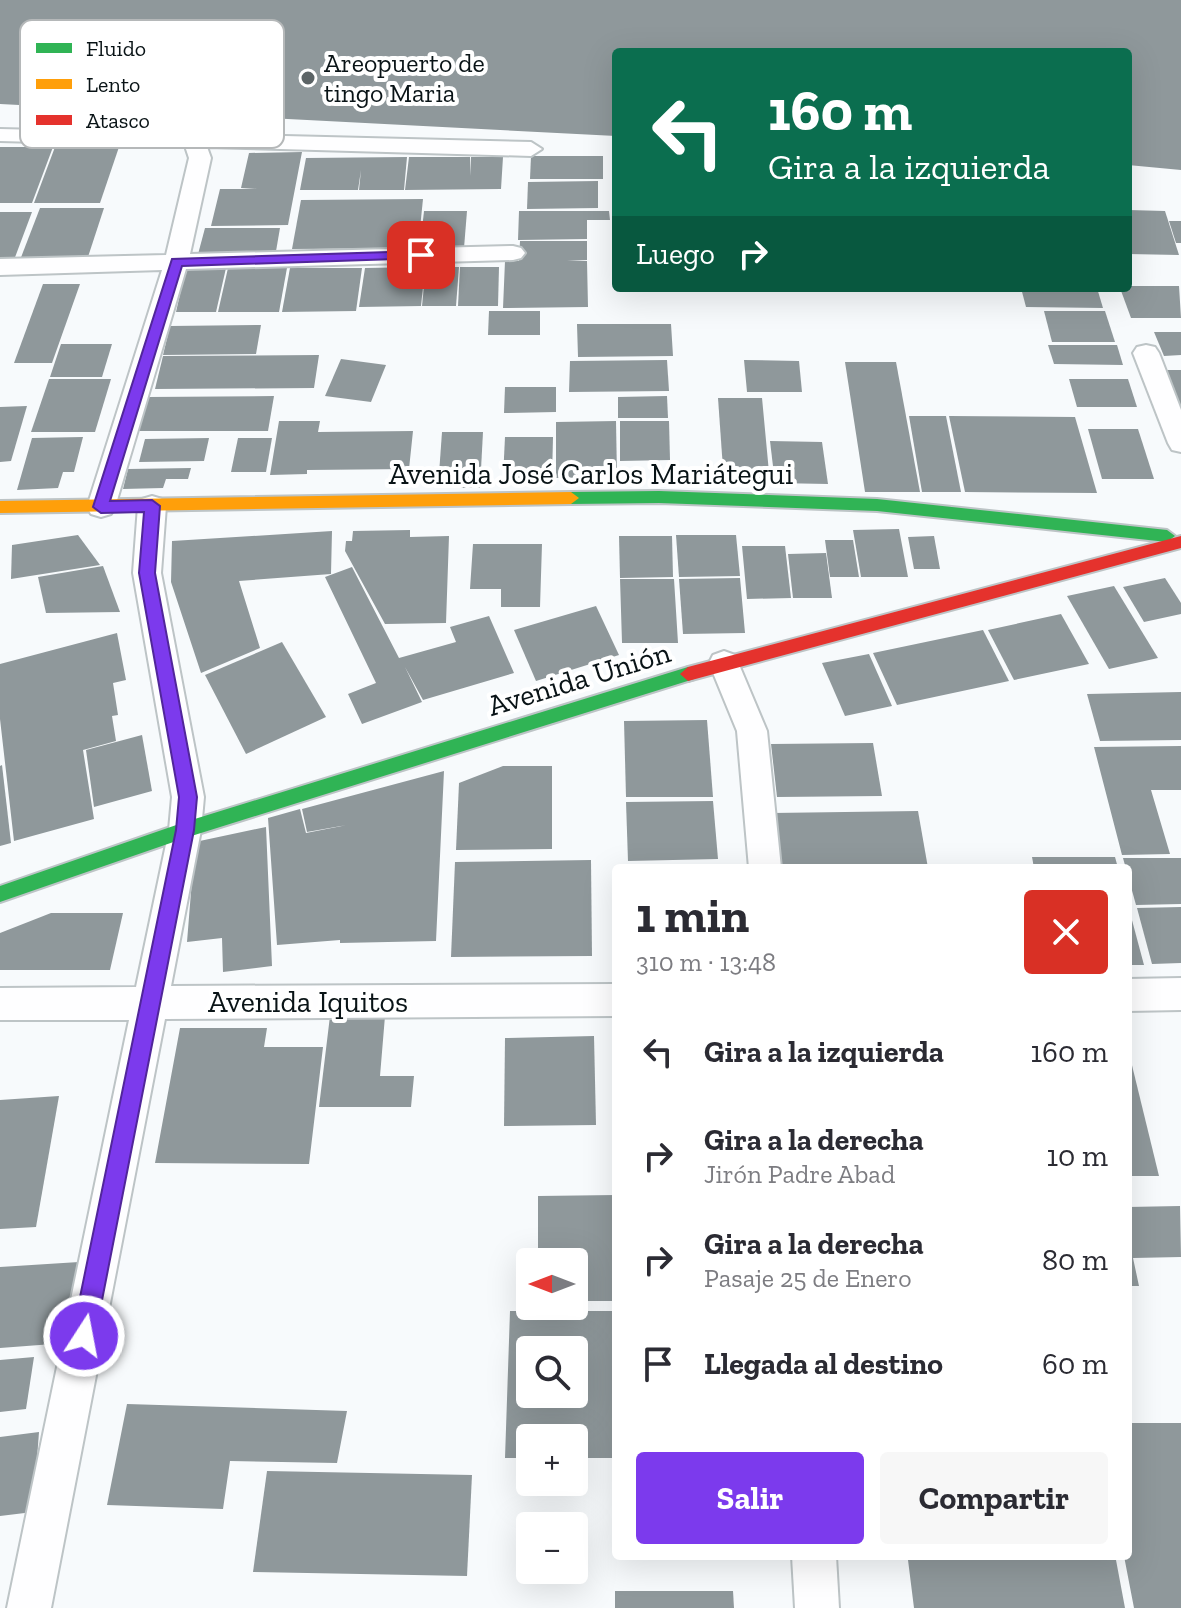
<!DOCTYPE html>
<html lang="es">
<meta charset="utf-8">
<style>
body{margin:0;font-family:"Zilla Slab",serif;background:#f7f7f7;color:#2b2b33;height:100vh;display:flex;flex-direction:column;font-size:30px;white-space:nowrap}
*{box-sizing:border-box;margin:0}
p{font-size:26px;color:#7c7c81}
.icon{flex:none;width:44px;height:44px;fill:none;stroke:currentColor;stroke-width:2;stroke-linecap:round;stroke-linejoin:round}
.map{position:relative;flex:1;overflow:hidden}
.drawer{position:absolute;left:612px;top:864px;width:520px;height:696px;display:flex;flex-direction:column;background:#fff;border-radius:8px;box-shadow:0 8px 32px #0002}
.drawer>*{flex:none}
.hud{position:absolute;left:612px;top:48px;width:520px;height:244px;border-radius:8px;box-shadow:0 8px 32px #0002;background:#0b6e4f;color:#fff;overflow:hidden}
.needle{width:52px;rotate:270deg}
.tools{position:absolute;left:516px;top:1248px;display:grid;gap:16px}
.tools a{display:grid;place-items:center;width:72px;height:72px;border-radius:8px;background:#fff;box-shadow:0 8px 32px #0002;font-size:40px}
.pin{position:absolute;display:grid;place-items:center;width:68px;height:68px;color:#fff;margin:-34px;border-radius:16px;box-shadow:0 4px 12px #0006}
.me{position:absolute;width:88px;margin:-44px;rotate:11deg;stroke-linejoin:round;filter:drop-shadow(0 0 6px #0008)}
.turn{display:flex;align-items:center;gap:28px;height:168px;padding:0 24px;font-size:36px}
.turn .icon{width:104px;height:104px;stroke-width:2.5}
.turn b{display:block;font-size:56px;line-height:68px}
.then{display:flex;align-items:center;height:76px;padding:0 24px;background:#0003;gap:16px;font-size:30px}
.round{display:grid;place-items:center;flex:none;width:84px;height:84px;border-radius:8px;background:#f7f7f7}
.head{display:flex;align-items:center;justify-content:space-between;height:136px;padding:0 24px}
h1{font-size:48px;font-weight:800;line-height:60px}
.action{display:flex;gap:16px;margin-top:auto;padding:16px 24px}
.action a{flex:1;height:92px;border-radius:8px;background:#7c3aed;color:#fff;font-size:32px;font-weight:800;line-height:92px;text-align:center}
.action a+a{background:#f7f7f7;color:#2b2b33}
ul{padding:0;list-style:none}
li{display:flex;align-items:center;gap:24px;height:104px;padding:0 24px}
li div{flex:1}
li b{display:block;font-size:30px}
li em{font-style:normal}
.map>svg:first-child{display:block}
.building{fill:#8f989b;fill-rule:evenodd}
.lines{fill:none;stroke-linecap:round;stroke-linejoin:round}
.street-casing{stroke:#bdc4c6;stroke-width:4}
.fast-casing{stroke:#bdc4c6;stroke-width:4}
.slow-casing{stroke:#bdc4c6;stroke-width:4}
.jam-casing{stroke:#bdc4c6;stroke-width:4}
.street{fill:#fefeff;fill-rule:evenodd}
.fast{fill:#30b455;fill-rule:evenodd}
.slow{fill:#ff9f0a;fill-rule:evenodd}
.jam{fill:#e5322d;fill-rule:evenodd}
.route{fill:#7c3aed;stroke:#51269a;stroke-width:2}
.poi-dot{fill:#5c6466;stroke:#fff;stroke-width:3}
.labels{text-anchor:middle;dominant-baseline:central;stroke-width:8;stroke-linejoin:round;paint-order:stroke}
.far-poi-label{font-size:26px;fill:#091316;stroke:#fff;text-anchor:start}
.street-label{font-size:30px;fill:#091316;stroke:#fff}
.key{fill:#fff;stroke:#b5b8b9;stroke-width:2}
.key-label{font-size:22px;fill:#091316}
</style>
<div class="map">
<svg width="1181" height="1608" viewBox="0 0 1181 1608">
<rect width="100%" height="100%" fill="#f7fafc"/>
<g class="building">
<polygon points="0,0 1181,0 1181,170 1128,165 1128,52 616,52 616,136 0,104"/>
<polygon points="0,147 53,147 32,203 0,203"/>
<polygon points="55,147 119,147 100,203 34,203"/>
<polygon points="302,152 288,225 211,226 220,189 257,189 241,188 249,153"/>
<polygon points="531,156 603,156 603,179 530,179"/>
<polygon points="407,157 404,190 359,190 361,170 358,190 300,190 306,158"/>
<polygon points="409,157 470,157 470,176 471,157 503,157 501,189 405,190"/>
<polygon points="598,181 598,208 527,209 528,182"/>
<polygon points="423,199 418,248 292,249 301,200"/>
<polygon points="40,208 104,208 87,260 20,260"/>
<polygon points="1128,210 1165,211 1179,255 1128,254"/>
<polygon points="424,211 467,211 464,248 420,248"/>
<polygon points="519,211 609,211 610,220 587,220 587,239 518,240"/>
<polygon points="0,212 32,212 14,260 0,260"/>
<polygon points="1169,221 1181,221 1181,243 1176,243"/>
<polygon points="205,228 280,228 275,257 197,258"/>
<polygon points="520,241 587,241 587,260 567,261 587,261 588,307 503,308 505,261 519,261"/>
<polygon points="425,267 421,306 359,307 365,268"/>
<polygon points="426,267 459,267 456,306 422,306"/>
<polygon points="460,267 499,267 498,306 458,306"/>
<polygon points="186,268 226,268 216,312 176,312"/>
<polygon points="228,268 287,268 279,312 218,312"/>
<polygon points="290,268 362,268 356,311 282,312"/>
<polygon points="43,284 80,284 52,363 14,363"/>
<polygon points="1128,286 1179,286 1181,318 1131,318 1120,288"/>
<polygon points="1021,288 1097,288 1103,308 1026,307"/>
<polygon points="489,311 540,311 540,335 488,335"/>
<polygon points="1044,311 1105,311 1115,342 1052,342"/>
<polygon points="577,324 671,324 673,356 578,357"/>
<polygon points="261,325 256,354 163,355 170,326"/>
<polygon points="1154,332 1181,332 1181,355 1164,356"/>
<polygon points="61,344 112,344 102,377 50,377"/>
<polygon points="1048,345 1117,345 1123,365 1054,364"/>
<polygon points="319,355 314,388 155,389 163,356"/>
<polygon points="341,359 386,365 371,402 325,396"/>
<polygon points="667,360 669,391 569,392 570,361"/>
<polygon points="744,360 799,361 802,392 747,392"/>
<polygon points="845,362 896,362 920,492 865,492"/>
<polygon points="1158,370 1181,370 1181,426"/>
<polygon points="49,379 111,379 95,432 31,432"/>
<polygon points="1069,379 1128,379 1137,407 1077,407"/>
<polygon points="505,387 556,387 556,412 504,413"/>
<polygon points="274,396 268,431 139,431 147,397"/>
<polygon points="667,396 668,418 618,418 618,397"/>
<polygon points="718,398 762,398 770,483 724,483"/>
<polygon points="27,406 11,461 0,462 0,407"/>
<polygon points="909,416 946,416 961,492 922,492"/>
<polygon points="949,416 1075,417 1097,493 965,492"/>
<polygon points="279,421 320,421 318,432 413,431 409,469 307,470 307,474 270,475"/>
<polygon points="616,421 617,477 556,478 556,422"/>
<polygon points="620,421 669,421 670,460 620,461"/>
<polygon points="1088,429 1138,429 1154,479 1102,479"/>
<polygon points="442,432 483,432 480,488 438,488"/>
<polygon points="83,437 74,472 63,472 58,488 17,490 32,438"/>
<polygon points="505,437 553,437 552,478 503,478"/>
<polygon points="209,438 204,461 139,462 145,439"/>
<polygon points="238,438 272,438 266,472 231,472"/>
<polygon points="770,441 822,442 828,484 775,483"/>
<polygon points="191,468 188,479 166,479 163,488 123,489 128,469"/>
<polygon points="899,529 908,577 861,577 853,530"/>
<polygon points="410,530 410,537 449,536 446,623 385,624 345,551 346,541 352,541 353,531"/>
<polygon points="332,531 331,574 239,581 260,648 201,673 171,582 172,541"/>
<polygon points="78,535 100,565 11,579 12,545"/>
<polygon points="676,535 736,535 740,576 679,577"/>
<polygon points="619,536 672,536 673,577 620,578"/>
<polygon points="934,536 940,569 914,569 908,537"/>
<polygon points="825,540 853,540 859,577 830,577"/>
<polygon points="473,544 542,544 540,607 501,607 501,589 470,589"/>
<polygon points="742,546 785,546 791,598 747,599"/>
<polygon points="826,553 832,598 793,598 788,554"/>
<polygon points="103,566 120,612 46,613 38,577"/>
<polygon points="352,567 399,658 456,642 450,627 489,616 514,673 423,700 405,667 422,702 362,724 348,694 376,683 325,577"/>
<polygon points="740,578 745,633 683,634 679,579"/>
<polygon points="1165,578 1181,603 1181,614 1144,622 1123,587"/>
<polygon points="620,579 674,579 678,643 622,643"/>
<polygon points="1114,586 1158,658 1109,669 1067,596"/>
<polygon points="596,606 619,655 536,681 514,630"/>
<polygon points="1061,614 1089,664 1014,680 988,630"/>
<polygon points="983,630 1009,681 897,705 873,653"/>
<polygon points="117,633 126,680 113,683 118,715 112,716 116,741 83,750 94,819 14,841 0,719 0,664"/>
<polygon points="282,642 326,717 246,754 205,675"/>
<polygon points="869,654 892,706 845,716 822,663"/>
<polygon points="1181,692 1181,740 1100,741 1087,694"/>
<polygon points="707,720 713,797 626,797 624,721"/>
<polygon points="142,735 152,791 94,807 86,750"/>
<polygon points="873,743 882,796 777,797 771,744"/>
<polygon points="1181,746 1181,790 1151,790 1170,854 1122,855 1094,747"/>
<polygon points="2,765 11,843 0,846 0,766"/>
<polygon points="503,766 552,766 552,849 456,850 459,783"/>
<polygon points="444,771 436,941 340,943 340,940 277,945 268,818 300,809 306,833 347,825 307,832 302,809"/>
<polygon points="713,801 718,859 628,861 626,802"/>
<polygon points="918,811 928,868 778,868 772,813"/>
<polygon points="266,827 272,966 223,972 222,938 187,942 195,842"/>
<polygon points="1032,857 1115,857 1118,868 1034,868"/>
<polygon points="1123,858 1181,858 1181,904 1136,905"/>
<polygon points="591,860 592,956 451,957 455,862"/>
<polygon points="1181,907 1181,963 1152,964 1137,908"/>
<polygon points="1129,909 1144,965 1128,965"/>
<polygon points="51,913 123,913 110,970 0,970 0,933"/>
<polygon points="330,1016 385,1016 380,1076 414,1076 411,1107 319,1107"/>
<polygon points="180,1028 267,1028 264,1047 323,1047 309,1164 155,1163"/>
<polygon points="594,1036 596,1125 504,1126 505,1038"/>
<polygon points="1129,1053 1159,1176 1128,1176"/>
<polygon points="59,1096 36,1227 0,1229 0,1100"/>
<polygon points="616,1195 616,1301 574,1301 574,1262 538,1262 538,1196"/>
<polygon points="1180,1206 1181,1257 1133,1258 1139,1286 1128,1286 1128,1207"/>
<polygon points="79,1262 66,1343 0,1348 0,1267"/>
<path d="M 510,1311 L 616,1311 L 616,1458 L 574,1458 L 574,1438 L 530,1438 L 530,1458 L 505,1458 ZM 530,1350 L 574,1350 L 574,1394 L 530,1394 Z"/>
<polygon points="34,1357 26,1409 0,1412 0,1360"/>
<polygon points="127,1404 347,1411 337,1463 230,1461 223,1509 107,1505"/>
<polygon points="1128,1423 1181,1423 1181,1608 1134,1608 1124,1556 1128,1556"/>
<polygon points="39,1432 33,1512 0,1516 0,1437"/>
<polygon points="267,1471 472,1475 467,1576 253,1572"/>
<polygon points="908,1560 1116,1560 1125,1608 914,1608"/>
<polygon points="615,1591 733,1591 734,1608 615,1608"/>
</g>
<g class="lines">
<defs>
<g id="street">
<polygon points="0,129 531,142 542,149 531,156 207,147 211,158 190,254 513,246 521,248 525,253 521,258 513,260 186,269 115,507 111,514 101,517 91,514 87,507 162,270 0,275 0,259 166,255 189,158 185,146 0,141"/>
<polygon points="1146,345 1155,347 1159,353 1181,410 1181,452 1172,450 1168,443 1133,353 1137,347"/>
<polygon points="152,496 162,499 166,506 161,573 204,797 201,830 171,986 616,984 616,1016 165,1019 51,1608 7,1608 129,1020 0,1020 0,988 136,987 169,830 172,797 133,573 138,506 142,499"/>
<polygon points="724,651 735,655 767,731 781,868 749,868 737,731 709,663 713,655"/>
<polygon points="1181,978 1181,1010 1128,1011 1128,979"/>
<polygon points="792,1556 836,1556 839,1608 795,1608"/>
</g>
<g id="fast">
<polygon points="659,491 877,499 1167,530 1175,536 1167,542 877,511 659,503 571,504 563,498 571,492"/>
<polygon points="688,667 696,674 694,679 185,838 0,902 0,886 185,822"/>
</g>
<polygon id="slow" points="571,492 579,498 571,504 0,513 0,501"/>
<polygon id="jam" points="1181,536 1181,548 688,681 680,674 688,667"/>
</defs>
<use href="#street" class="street-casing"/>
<use href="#fast" class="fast-casing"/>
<use href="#slow" class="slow-casing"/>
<use href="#jam" class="jam-casing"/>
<use href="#street" class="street"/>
<use href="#fast" class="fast"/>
<use href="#slow" class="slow"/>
<use href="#jam" class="jam"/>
</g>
<polygon class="route" points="421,251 428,255 426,258 182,266 110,501 152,500 160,506 155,573 197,797 194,830 95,1336 92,1344 84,1347 76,1344 72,1336 176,830 179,797 139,573 144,512 101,513 93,507 172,259"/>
<circle class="poi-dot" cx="308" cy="78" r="8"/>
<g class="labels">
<g class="far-poi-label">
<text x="324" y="63">Areopuerto de<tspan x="324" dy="30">tingo Maria</tspan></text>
</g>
<g class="street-label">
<text x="591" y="474">Avenida José Carlos Mariátegui</text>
<text transform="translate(579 679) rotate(-17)">Avenida Unión</text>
<text x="308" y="1002">Avenida Iquitos</text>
</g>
</g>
<rect x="20" y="20" width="264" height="128" rx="12" class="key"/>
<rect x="36" y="43" width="36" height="10" fill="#30b455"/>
<rect x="36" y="79" width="36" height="10" fill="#ff9f0a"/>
<rect x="36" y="115" width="36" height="10" fill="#e5322d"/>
<g class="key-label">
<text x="86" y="56">Fluido</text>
<text x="86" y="92">Lento</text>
<text x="86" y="128">Atasco</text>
</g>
</svg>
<div class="tools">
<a><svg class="needle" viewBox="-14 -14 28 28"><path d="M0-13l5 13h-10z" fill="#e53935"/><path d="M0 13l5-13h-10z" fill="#7c7c81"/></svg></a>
<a><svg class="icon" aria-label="search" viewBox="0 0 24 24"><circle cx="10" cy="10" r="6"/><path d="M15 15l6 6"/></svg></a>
<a>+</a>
<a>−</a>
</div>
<div class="pin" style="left:421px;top:255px;background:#d93025"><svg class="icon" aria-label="arrive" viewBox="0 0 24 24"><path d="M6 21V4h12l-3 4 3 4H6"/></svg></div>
<svg class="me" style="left:84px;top:1336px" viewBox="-20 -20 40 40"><circle r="17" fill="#7c3aed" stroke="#fff" stroke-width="3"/><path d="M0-11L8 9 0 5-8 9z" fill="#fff"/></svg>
<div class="hud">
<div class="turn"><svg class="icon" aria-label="left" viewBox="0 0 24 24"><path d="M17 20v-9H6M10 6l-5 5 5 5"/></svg><div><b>160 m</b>Gira a la izquierda</div></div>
<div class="then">Luego<svg class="icon" aria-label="right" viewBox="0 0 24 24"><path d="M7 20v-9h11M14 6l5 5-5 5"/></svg></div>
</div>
<section class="drawer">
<div class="head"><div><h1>1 min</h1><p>310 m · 13:48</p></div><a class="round" style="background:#d93025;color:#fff"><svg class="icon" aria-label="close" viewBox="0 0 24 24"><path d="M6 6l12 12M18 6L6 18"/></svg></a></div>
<ul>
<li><svg class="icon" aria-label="left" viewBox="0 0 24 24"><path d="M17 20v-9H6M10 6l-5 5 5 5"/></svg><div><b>Gira a la izquierda</b></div><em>160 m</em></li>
<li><svg class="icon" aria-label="right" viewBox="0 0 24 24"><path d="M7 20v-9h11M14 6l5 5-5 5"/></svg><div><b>Gira a la derecha</b><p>Jirón Padre Abad</p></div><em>10 m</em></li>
<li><svg class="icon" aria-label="right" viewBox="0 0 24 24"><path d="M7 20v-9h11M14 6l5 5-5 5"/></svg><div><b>Gira a la derecha</b><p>Pasaje 25 de Enero</p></div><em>80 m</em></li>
<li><svg class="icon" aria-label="arrive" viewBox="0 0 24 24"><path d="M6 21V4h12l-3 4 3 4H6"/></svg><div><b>Llegada al destino</b></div><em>60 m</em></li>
</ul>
<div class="action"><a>Salir</a><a>Compartir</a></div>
</section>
</div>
